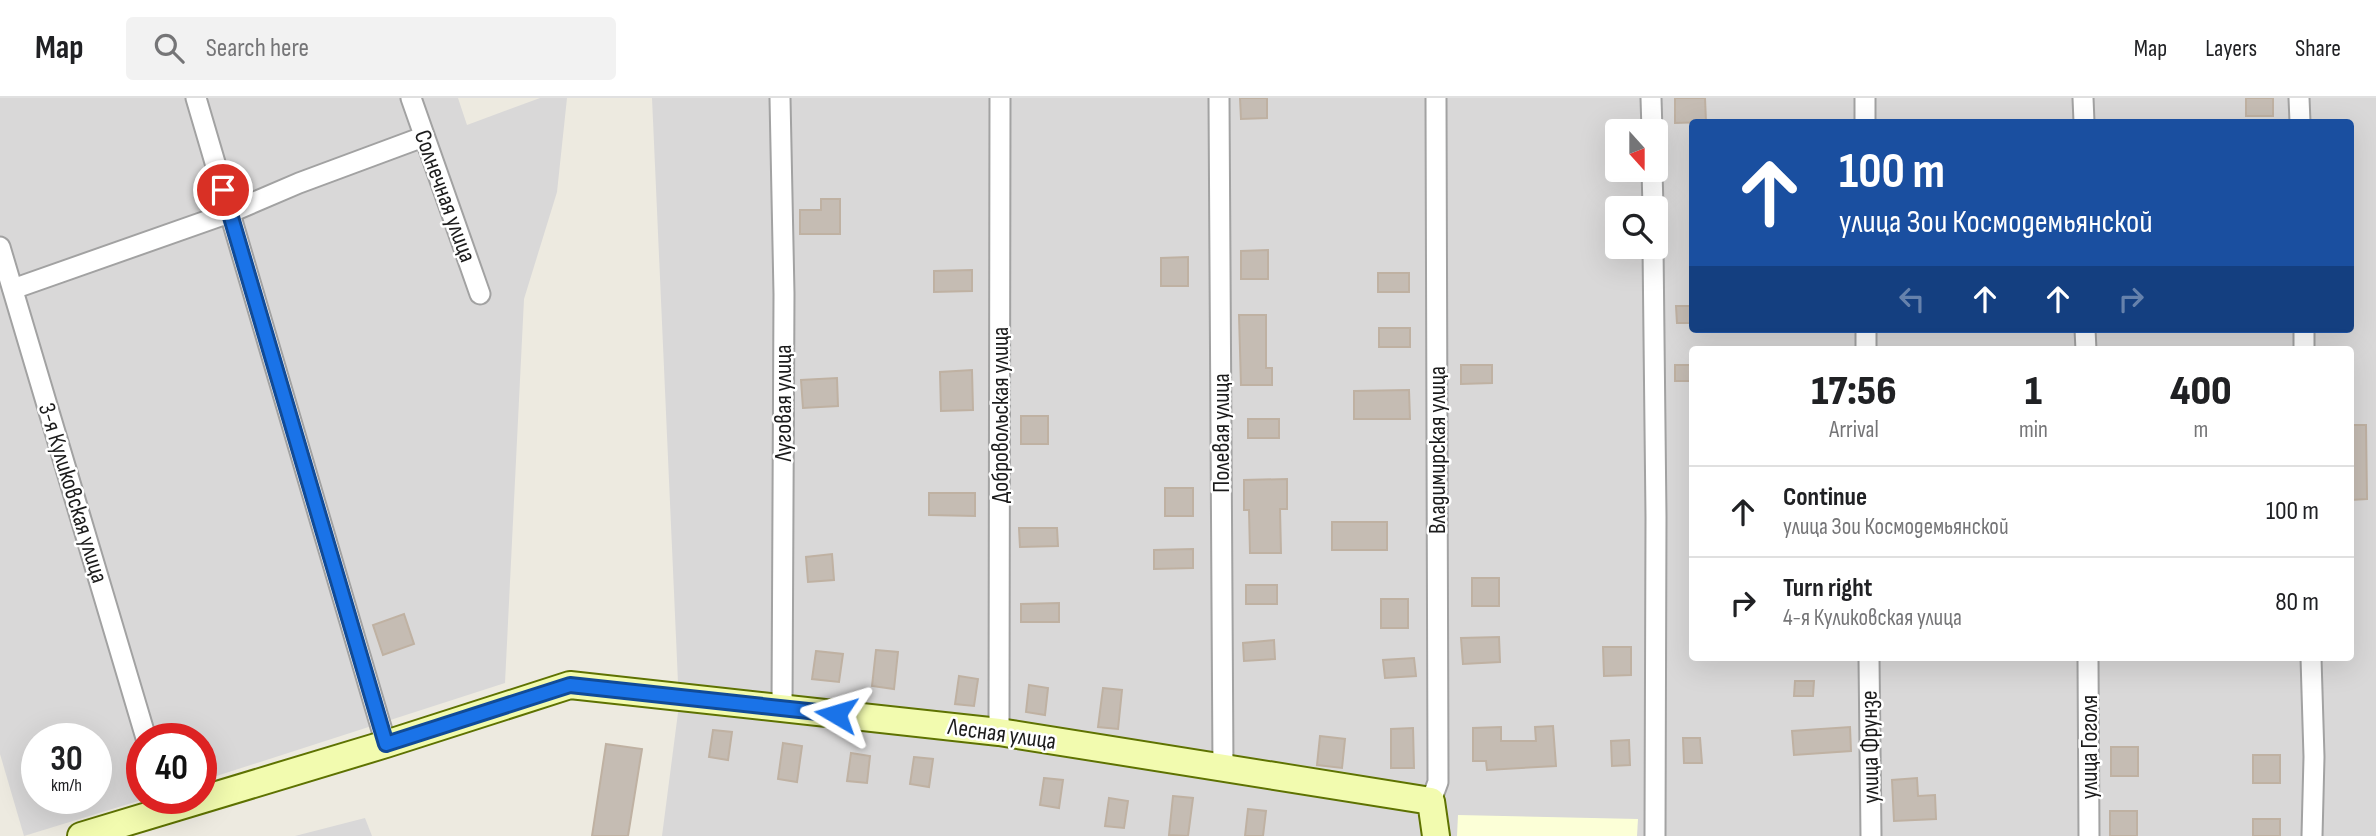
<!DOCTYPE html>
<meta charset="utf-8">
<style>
body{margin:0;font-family:"Sofia Sans Condensed",sans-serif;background:#f2f2f2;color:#202124;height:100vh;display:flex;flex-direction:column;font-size:26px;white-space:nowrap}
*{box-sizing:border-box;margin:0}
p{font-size:23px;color:#757577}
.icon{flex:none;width:38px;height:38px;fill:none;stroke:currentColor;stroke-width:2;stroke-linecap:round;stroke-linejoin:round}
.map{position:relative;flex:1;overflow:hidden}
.details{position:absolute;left:1689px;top:248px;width:665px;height:315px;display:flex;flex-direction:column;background:#fff;border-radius:7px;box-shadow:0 7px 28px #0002}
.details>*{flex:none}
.top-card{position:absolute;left:1689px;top:21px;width:665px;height:214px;border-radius:7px;box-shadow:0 7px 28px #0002;background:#1a4fa0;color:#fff;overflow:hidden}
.needle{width:46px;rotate:159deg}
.controls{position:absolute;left:1605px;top:21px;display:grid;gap:14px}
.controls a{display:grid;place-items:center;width:63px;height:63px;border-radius:7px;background:#fff;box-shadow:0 7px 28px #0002;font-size:35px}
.speed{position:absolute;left:21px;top:625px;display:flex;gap:14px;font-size:35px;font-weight:700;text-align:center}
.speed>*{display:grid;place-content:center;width:91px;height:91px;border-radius:50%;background:#fff;box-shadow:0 7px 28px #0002;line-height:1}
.speed small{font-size:18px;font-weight:400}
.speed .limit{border:10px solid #d22;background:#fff;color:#111}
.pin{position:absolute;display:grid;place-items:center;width:60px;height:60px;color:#fff;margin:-30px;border:4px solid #fff;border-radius:50%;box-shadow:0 2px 7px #0007}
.me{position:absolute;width:77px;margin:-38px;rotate:277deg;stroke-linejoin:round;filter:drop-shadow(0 0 5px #0008)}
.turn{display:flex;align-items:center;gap:24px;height:147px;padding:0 35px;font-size:32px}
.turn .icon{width:91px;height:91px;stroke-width:2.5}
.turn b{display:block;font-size:49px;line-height:60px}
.lanes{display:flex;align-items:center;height:66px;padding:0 35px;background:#0003;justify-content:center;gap:35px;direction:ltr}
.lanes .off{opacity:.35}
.eta{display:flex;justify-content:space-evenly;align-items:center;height:119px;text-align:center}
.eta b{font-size:42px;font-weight:800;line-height:49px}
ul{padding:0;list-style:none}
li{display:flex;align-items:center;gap:21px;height:91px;padding:0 35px;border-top:2px solid #e0e0e0}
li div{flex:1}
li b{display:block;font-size:26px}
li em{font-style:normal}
header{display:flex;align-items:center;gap:42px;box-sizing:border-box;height:98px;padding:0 35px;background:#fff;border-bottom:2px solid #e0e0e0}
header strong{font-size:33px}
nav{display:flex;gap:38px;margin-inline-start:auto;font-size:24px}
.search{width:490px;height:63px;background:#f2f2f2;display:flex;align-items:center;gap:18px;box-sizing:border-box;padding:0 24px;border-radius:7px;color:#757577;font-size:26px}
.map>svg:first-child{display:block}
.residential{fill:#d9d8d8;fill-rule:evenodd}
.education{fill:#fcffd7}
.building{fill:#c5bcb3;stroke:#bfb1a2;stroke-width:2}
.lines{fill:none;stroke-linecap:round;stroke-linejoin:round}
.street-casing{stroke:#a2a2a2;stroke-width:23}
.secondary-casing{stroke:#5e7201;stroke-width:30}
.street{stroke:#fff;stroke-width:19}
.secondary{stroke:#f2fbaf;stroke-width:26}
.route-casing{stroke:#114b97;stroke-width:18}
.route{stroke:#1a73e8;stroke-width:12}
.labels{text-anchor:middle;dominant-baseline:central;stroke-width:5;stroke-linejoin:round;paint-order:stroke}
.street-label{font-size:24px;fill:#1b1b1b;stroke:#fff}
</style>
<header>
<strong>Map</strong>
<div class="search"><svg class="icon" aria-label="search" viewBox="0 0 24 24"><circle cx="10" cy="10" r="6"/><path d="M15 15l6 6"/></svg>Search here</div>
<nav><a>Map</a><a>Layers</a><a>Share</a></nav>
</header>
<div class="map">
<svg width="2376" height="738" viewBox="0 0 2376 738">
<rect width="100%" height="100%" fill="#edeae0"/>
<g class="residential">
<path d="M 0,0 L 458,0 L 467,27 L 540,0 L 567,0 L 557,94 L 524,201 L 505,585 L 201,683 L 201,640 L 142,640 L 142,700 L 148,700 L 24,738 L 0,656 ZM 37,640 L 96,640 L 96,700 L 37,700 Z"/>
<path d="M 652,0 L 2376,0 L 2376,738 L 662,738 L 679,607 ZM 1692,24 L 2350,24 L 2350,231 L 1692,231 ZM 1617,33 L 1656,33 L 1656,72 L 1617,72 ZM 1617,110 L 1656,110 L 1656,149 L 1617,149 ZM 1692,252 L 2350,252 L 2350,560 L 1692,560 Z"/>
<polygon points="365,720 372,738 295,738"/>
</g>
<polygon class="education" points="1458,717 1638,721 1637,738 1457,738"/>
<g class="building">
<polygon points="1240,0 1267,0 1267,20 1241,21"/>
<polygon points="1675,0 1705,0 1706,24 1675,25"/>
<rect x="2246" y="0" width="27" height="18"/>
<polygon points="821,101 840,101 840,136 800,136 800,112 821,112"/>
<polygon points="1268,152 1268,181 1241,181 1241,153"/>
<polygon points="1188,159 1188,188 1161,188 1161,160"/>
<polygon points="972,172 972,193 934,194 934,173"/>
<rect x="1378" y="175" width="31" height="19"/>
<polygon points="1676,208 1692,208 1692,225 1677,225"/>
<polygon points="1239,217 1266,217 1266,270 1272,270 1272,287 1241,287"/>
<rect x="1379" y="230" width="31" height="19"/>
<polygon points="1461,267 1492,267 1492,285 1461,286"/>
<rect x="1675" y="267" width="17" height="16"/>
<polygon points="972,272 973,312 941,313 940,274"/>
<polygon points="837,280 838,308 803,310 801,282"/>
<polygon points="1409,292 1410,321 1354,321 1354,293"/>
<rect x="1021" y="318" width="27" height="28"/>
<rect x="1248" y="321" width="31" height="19"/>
<polygon points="2350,327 2366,327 2367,401 2350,402"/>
<polygon points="1287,381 1287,411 1280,411 1281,455 1250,455 1249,412 1244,412 1244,382"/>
<rect x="1165" y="390" width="28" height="28"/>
<polygon points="929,395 975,395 975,418 929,417"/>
<rect x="1332" y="424" width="55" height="28"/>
<polygon points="1019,430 1057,430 1058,448 1020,449"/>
<polygon points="1193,451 1193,470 1154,471 1154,452"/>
<polygon points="832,456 834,482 808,484 806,459"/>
<rect x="1472" y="480" width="27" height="28"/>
<rect x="1246" y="487" width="31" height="19"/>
<rect x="1381" y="501" width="27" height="29"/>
<polygon points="1059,505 1059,524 1021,524 1021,506"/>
<polygon points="404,516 414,546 383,557 373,527"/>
<polygon points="1499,539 1500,564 1463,566 1461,540"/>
<polygon points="1274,542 1275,561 1244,563 1243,545"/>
<polygon points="1603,549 1631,549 1631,577 1604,578"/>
<polygon points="876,552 898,554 894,591 872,588"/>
<polygon points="816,553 843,556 839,584 812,581"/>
<polygon points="1414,560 1416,578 1385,580 1383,562"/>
<polygon points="959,578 978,581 974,608 955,606"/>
<polygon points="1795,583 1814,583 1813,598 1794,598"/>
<polygon points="1029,587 1048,590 1045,617 1026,614"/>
<polygon points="1103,590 1122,592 1118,631 1098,629"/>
<polygon points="1553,628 1556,668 1487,672 1486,663 1473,663 1473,630 1501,629 1501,643 1536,643 1535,629"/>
<polygon points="1850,629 1851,653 1794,657 1792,633"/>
<polygon points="1413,630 1414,670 1391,670 1391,631"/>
<polygon points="713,632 732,634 728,662 709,659"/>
<polygon points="1320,638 1345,641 1342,670 1317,667"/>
<polygon points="1683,640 1700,640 1702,665 1684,665"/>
<polygon points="1629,642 1630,667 1612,668 1611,643"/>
<polygon points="783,645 802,648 797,684 778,681"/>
<polygon points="606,646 642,651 628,738 592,738"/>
<rect x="2111" y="649" width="27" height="29"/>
<polygon points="851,655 870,658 867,685 847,683"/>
<rect x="2253" y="657" width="27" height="28"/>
<polygon points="914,659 933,661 929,689 910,686"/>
<polygon points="1044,680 1063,682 1059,710 1040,707"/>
<polygon points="1917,680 1918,698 1935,697 1936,721 1894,723 1892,682"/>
<polygon points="1173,698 1193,700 1188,738 1169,737"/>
<polygon points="1109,700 1128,703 1124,730 1105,728"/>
<polygon points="1248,711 1266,713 1263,738 1245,738"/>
<rect x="2110" y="713" width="27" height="25"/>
<rect x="2253" y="721" width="27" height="17"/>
</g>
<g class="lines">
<defs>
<g id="street">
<polyline points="196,0 386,646"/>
<polyline points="411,0 480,196"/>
<polyline points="780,0 784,196 782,610"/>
<polyline points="1219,0 1223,670"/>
<polyline points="1651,0 1652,33"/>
<polyline points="1865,0 1865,24"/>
<polyline points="2083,0 2084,24"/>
<polyline points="2299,0 2300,24"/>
<polyline points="1652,72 1653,110"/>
<polyline points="0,149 146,640"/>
<polyline points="1653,149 1656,419 1655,738"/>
<polyline points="13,191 229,115 299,85 423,39"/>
<polyline points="1866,231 1866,252"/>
<polyline points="2085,231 2086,252"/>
<polyline points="2304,231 2304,252"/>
<polyline points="1869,560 1871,738"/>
<polyline points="2088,560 2089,738"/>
<polyline points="2311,560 2314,659 2312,738"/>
<polyline points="999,634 1000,0"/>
<polyline points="1431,703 1438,684 1436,0"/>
</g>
<polyline id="secondary" points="81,738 386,646 570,587 999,634 1431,703 1436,738"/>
</defs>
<use href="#street" class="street-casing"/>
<use href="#secondary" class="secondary-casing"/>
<use href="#street" class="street"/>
<use href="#secondary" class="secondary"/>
</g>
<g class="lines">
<defs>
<polyline id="route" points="223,92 386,646 570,587 836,616"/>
</defs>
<use href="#route" class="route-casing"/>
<use href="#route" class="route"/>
</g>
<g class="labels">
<g class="street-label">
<text transform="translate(445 98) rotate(70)">Солнечная улица</text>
<text transform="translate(783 305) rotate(-90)">Луговая улица</text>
<text transform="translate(1000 317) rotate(-90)">Добровольская улица</text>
<text transform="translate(1221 335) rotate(-90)">Полевая улица</text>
<text transform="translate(1437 352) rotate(-90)">Владимирская улица</text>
<text transform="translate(73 395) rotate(73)">3-я Куликовская улица</text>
<text transform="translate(1002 636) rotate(8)">Лесная улица</text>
<text transform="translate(1870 649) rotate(-91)">улица Фрунзе</text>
<text transform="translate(2089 649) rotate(-90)">улица Гоголя</text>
</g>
</g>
</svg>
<div class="controls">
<a><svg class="needle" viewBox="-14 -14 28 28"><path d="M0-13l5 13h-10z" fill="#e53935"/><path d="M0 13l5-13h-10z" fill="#757577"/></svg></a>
<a><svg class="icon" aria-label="search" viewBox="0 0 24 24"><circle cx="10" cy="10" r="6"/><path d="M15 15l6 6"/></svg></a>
</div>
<div class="speed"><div>30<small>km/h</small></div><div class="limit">40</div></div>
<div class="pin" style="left:223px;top:92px;background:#d93025"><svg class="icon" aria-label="arrive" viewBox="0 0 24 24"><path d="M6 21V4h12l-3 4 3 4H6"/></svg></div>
<svg class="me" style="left:836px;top:616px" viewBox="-20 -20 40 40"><path d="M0-17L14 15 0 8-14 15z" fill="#1a73e8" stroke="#fff" stroke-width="4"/></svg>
<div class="top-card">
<div class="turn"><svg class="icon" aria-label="ahead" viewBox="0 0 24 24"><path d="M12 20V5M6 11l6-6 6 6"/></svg><div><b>100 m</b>улица Зои Космодемьянской</div></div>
<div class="lanes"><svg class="icon off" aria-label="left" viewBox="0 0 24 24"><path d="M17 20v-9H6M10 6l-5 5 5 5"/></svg><svg class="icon" aria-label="ahead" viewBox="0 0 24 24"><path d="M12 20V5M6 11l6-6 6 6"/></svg><svg class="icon" aria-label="ahead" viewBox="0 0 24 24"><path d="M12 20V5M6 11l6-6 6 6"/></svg><svg class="icon off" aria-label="right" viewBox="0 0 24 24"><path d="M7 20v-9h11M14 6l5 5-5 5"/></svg></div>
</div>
<section class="details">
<div class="eta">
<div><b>17:56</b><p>Arrival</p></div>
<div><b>1</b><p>min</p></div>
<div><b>400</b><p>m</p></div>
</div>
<ul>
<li><svg class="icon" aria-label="ahead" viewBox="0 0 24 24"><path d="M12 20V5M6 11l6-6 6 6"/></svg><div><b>Continue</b><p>улица Зои Космодемьянской</p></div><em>100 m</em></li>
<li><svg class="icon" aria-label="right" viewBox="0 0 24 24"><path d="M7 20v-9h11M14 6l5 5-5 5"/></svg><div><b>Turn right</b><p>4-я Куликовская улица</p></div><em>80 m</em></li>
</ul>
</section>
</div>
